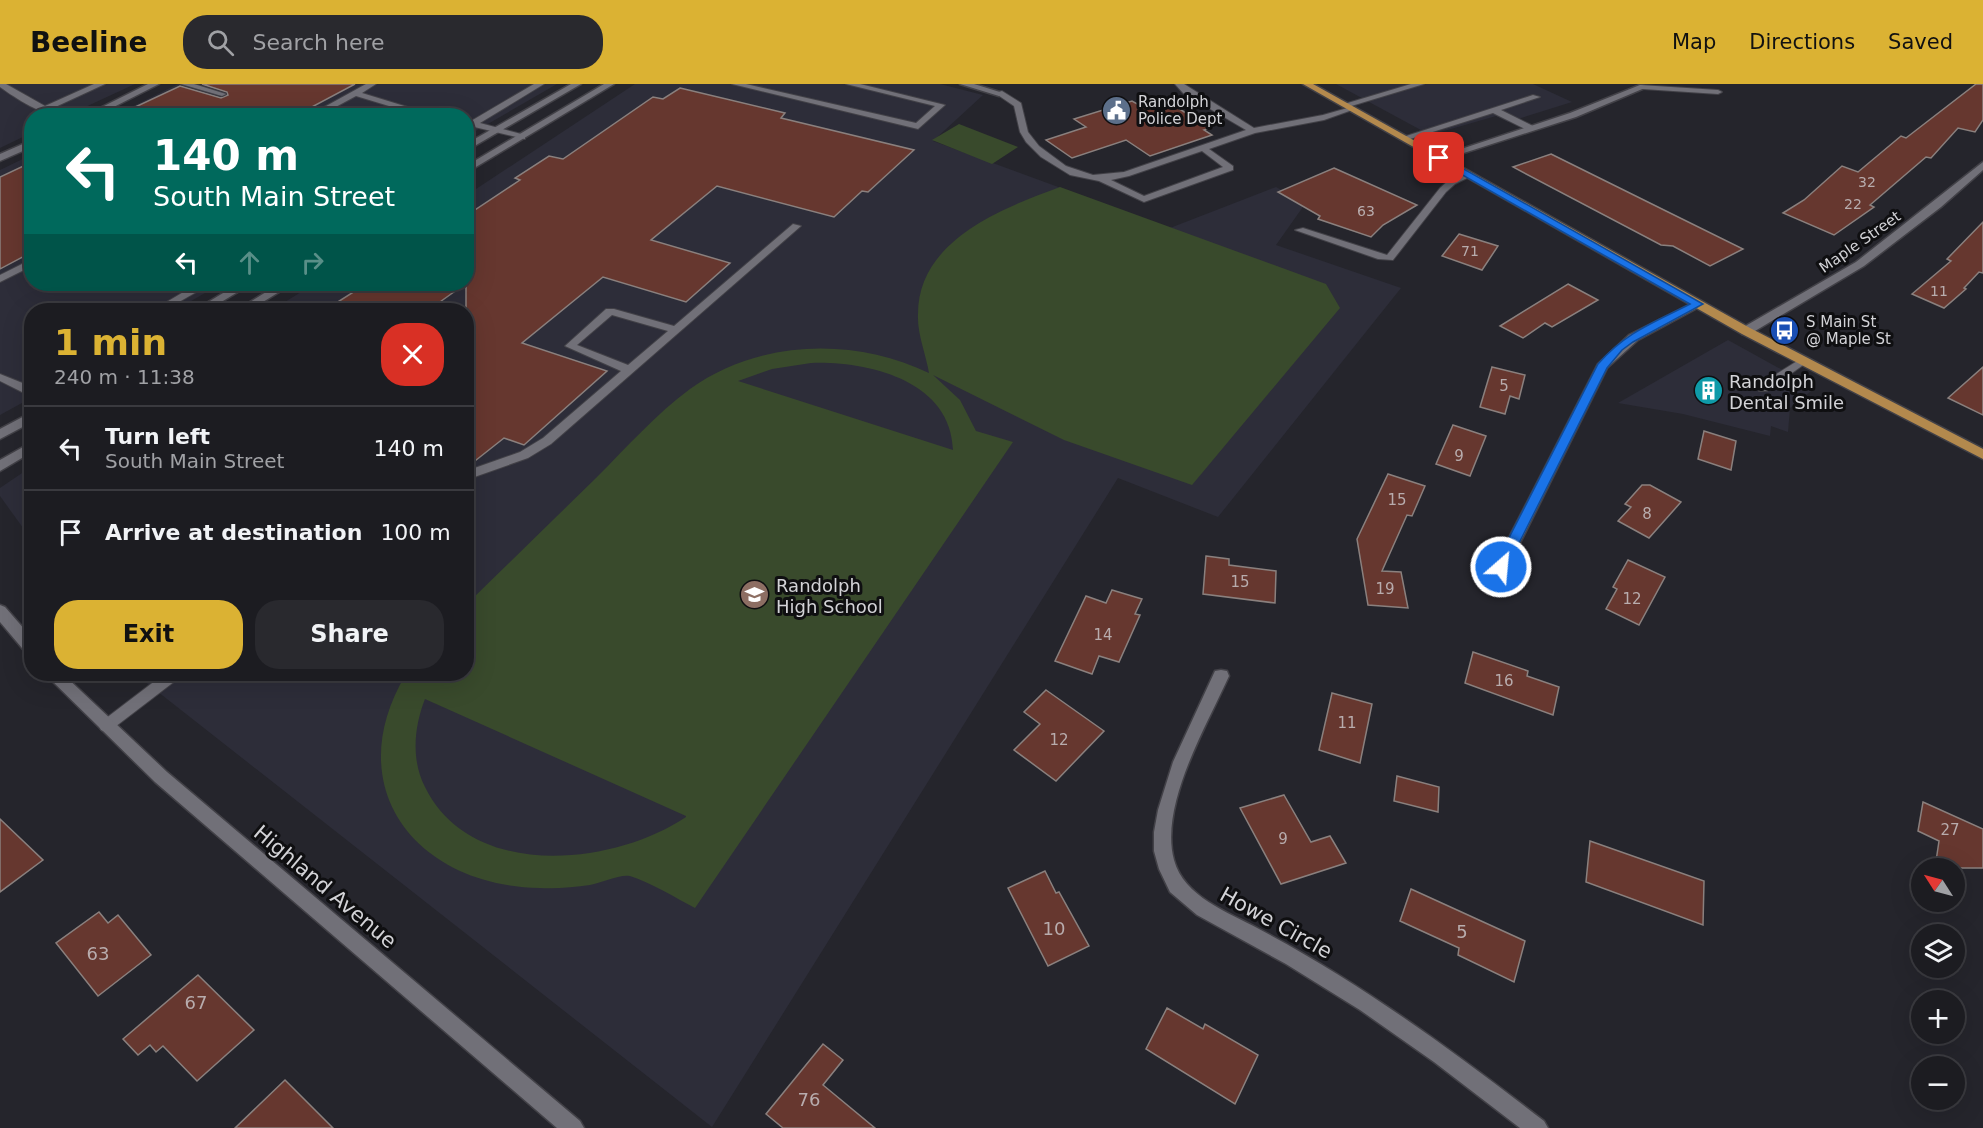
<!DOCTYPE html>
<meta charset="utf-8">
<style>
body{margin:0;font-family:"DejaVu Sans",sans-serif;background:#29292e;color:#f1f3f6;height:100vh;display:flex;flex-direction:column;font-size:22px;white-space:nowrap}
*{box-sizing:border-box;margin:0}
p{font-size:20px;color:#a0a1a5}
.icon{flex:none;width:33px;height:33px;fill:none;stroke:currentColor;stroke-width:2;stroke-linecap:round;stroke-linejoin:round}
.map{position:relative;flex:1;overflow:hidden}
.panel{position:absolute;left:24px;top:219px;width:450px;height:378px;display:flex;flex-direction:column;background:#1c1c21;border-radius:24px;box-shadow:0 6px 24px #0002,0 0 0 2px #3a3a3f}
.panel>*{flex:none}
.banner{position:absolute;left:24px;top:24px;width:450px;height:183px;border-radius:24px;box-shadow:0 6px 24px #0002,0 0 0 2px #3a3a3f;background:#00695c;color:#fff;overflow:hidden}
.needle{width:39px;rotate:306deg}
.controls{position:absolute;left:1911px;top:774px;display:grid;gap:12px}
.controls a{display:grid;place-items:center;width:54px;height:54px;border-radius:50%;background:#1c1c21;box-shadow:0 6px 24px #0002,0 0 0 2px #3a3a3f;font-size:30px}
.pin{position:absolute;display:grid;place-items:center;width:51px;height:51px;color:#fff;margin:-26px;border-radius:12px;box-shadow:0 3px 9px #0006}
.me{position:absolute;width:66px;margin:-33px;rotate:27deg;stroke-linejoin:round;filter:drop-shadow(0 0 4px #0008)}
.turn{display:flex;align-items:center;gap:21px;height:126px;padding:0 30px;font-size:27px}
.turn .icon{width:78px;height:78px;stroke-width:2.5}
.turn b{display:block;font-size:42px;line-height:51px}
.lanes{display:flex;align-items:center;height:57px;padding:0 30px;background:#0003;justify-content:center;gap:30px;direction:ltr}
.lanes .off{opacity:.35}
.round{display:grid;place-items:center;flex:none;width:63px;height:63px;border-radius:24px;background:#29292e}
.headline{display:flex;align-items:center;justify-content:space-between;height:102px;padding:0 30px}
h1{font-size:36px;font-weight:600;line-height:45px;color:#dbb233}
.action{display:flex;gap:12px;margin-top:auto;padding:12px 30px}
.action a{flex:1;height:69px;border-radius:24px;background:#dbb233;color:#111;font-size:24px;font-weight:600;line-height:69px;text-align:center}
.action a+a{background:#29292e;color:#f1f3f6}
ul{padding:0;list-style:none}
li{display:flex;align-items:center;gap:18px;height:84px;padding:0 30px;border-top:2px solid #3a3a3f}
li div{flex:1}
li b{display:block;font-size:22px}
li em{font-style:normal}
header{display:flex;align-items:center;gap:36px;box-sizing:border-box;height:84px;padding:0 30px;background:#dbb233;color:#111}
header strong{font-size:28px}
nav{display:flex;gap:33px;margin-inline-start:auto;font-size:21px}
.search{width:420px;height:54px;background:#29292e;display:flex;align-items:center;gap:15px;box-sizing:border-box;padding:0 21px;border-radius:24px;color:#a0a1a5;font-size:22px}
.map>svg:first-child{display:block}
.built{fill:#2d2d39}
.green{fill:#394a2c;fill-rule:evenodd}
.building{fill:#66372f;stroke:#8a807e;stroke-width:1.5}
.lines{fill:none;stroke-linecap:round;stroke-linejoin:round}
.service-casing{stroke:#424147;stroke-width:2}
.minor-casing{stroke:#424147;stroke-width:3}
.tertiary-casing{stroke:#424147;stroke-width:3}
.primary-casing{stroke:#424147;stroke-width:3}
.service{fill:#717078;fill-rule:evenodd}
.minor{fill:#717078;fill-rule:evenodd}
.tertiary{fill:#717078;fill-rule:evenodd}
.primary{fill:#b3894d;fill-rule:evenodd}
.route{fill:#1a73e8;stroke:#114b97;stroke-width:1.5}
.labels{text-anchor:middle;dominant-baseline:central;stroke-width:6;stroke-linejoin:round;paint-order:stroke}
.far-number-label{font-size:14px;fill:#b8acad}
.far-poi-label{font-size:15px;fill:#d3d3d7;stroke:#0f0f11;text-anchor:start}
.far-street-label{font-size:15px;fill:#d3d3d7;stroke:#0f0f11}
.number-label{font-size:15px;fill:#b8acad}
.poi-label{font-size:18px;fill:#d3d3d7;stroke:#0f0f11;text-anchor:start}
.near-number-label{font-size:18px;fill:#b8acad}
.near-street-label{font-size:21px;fill:#d3d3d7;stroke:#0f0f11}
</style>
<header>
<strong>Beeline</strong>
<div class="search"><svg class="icon" aria-label="search" viewBox="0 0 24 24"><circle cx="10" cy="10" r="6"/><path d="M15 15l6 6"/></svg>Search here</div>
<nav><a>Map</a><a>Directions</a><a>Saved</a></nav>
</header>
<div class="map">
<svg width="1983" height="1044" viewBox="0 0 1983 1044">
<rect width="100%" height="100%" fill="#25252c"/>
<g class="built">
<polygon points="0,0 135,0 68,31 32,32 31,49 0,64"/>
<polygon points="178,0 557,0 467,52 466,32 113,32"/>
<polygon points="635,0 940,0 983,11 933,57 1170,144 1276,103 1305,120 1276,161 1401,204 1218,433 1118,394 712,1043 139,593 127,595 122,590 466,590 466,226 272,226 314,200 466,200 467,111"/>
<polygon points="1336,0 1533,0 1572,18 1508,38 1496,32 1430,51"/>
<polygon points="31,71 32,200 220,200 176,226 32,226 31,314 0,331 0,86"/>
<polygon points="1728,256 1815,304 1790,324 1788,348 1771,342 1770,352 1683,330 1618,319"/>
<polygon points="31,383 31,455 0,412 0,404"/>
</g>
<g class="green">
<polygon points="959,40 1018,63 992,80 932,56"/>
<path d="M 1060,103 L 1326,200 L 1340,224 L 1192,401 L 1064,356 L 933,291 L 960,316 L 976,347 L 1013,358 L 695,824 C 676,814 650,798 630,792 C 620,790 601,799 590,801 C 574,803 557,805 540,804 C 417,802 338,704 406,590 L 466,590 L 467,520 C 510,478 554,435 597,393 C 627,363 656,330 690,305 C 759,255 855,253 929,289 C 926,270 917,250 918,230 C 918,156 1003,124 1060,103 ZM 811,279 C 867,277 951,296 953,366 L 738,297 L 772,285 ZM 425,615 L 686,732 L 686,733 C 613,782 471,797 425,703 C 411,676 414,643 425,615 Z"/>
</g>
<g class="building">
<polygon points="202,0 355,0 295,32 116,32 180,2 221,14 228,11 227,8"/>
<polygon points="1976,0 1983,0 1983,36 1975,48 1958,44 1931,74 1926,73 1870,121 1874,123 1834,151 1783,129 1804,116 1842,82 1858,88 1901,52 1906,54"/>
<polygon points="680,4 785,29 781,34 914,66 868,108 862,107 834,133 717,102 651,156 730,179 686,218 603,193 522,259 607,287 524,361 504,354 466,384 466,132 520,96 515,94 549,72 563,75 653,13 663,15"/>
<polygon points="1162,14 1210,44 1204,46 1212,51 1150,72 1126,56 1072,74 1046,56 1086,43 1074,35 1132,17 1139,21"/>
<polygon points="1551,70 1666,127 1743,165 1710,182 1673,162 1661,161 1513,83"/>
<polygon points="32,78 32,168 0,185 0,93"/>
<polygon points="1334,84 1417,121 1383,141 1371,153 1318,135 1320,132 1278,108"/>
<polygon points="1983,138 1983,189 1979,188 1964,204 1966,205 1944,224 1912,210 1951,177 1947,175"/>
<polygon points="1459,150 1498,162 1482,186 1442,172"/>
<polygon points="366,200 465,200 430,225 424,223 419,226 325,226"/>
<polygon points="1568,200 1598,216 1552,243 1545,239 1523,254 1500,242"/>
<polygon points="1492,283 1525,291 1519,315 1510,312 1505,330 1480,323"/>
<polygon points="1983,283 1983,331 1948,314"/>
<polygon points="1453,341 1486,352 1470,392 1436,380"/>
<polygon points="1704,347 1736,357 1731,386 1698,375"/>
<polygon points="1388,390 1425,402 1412,432 1407,431 1382,487 1401,488 1408,524 1368,521 1357,455"/>
<polygon points="1642,401 1650,401 1681,418 1649,454 1618,437 1631,423 1625,420"/>
<polygon points="1206,472 1229,475 1229,481 1276,487 1275,519 1203,510"/>
<polygon points="1628,476 1665,493 1639,541 1606,525 1617,505 1613,503"/>
<polygon points="1112,506 1142,515 1135,530 1140,531 1119,578 1099,572 1092,590 1055,577 1086,512 1106,519"/>
<polygon points="1473,568 1528,587 1527,592 1559,603 1553,631 1465,599"/>
<polygon points="1046,606 1104,647 1056,697 1014,666 1040,640 1024,628"/>
<polygon points="1332,609 1372,620 1360,679 1319,666"/>
<polygon points="1397,692 1439,703 1438,728 1394,717"/>
<polygon points="1284,711 1311,758 1330,752 1346,779 1281,800 1240,724"/>
<polygon points="1923,718 1983,745 1983,784 1935,784 1939,757 1918,747"/>
<polygon points="0,735 43,776 0,808"/>
<polygon points="1590,757 1704,797 1703,841 1586,798"/>
<polygon points="1045,787 1056,809 1059,808 1089,862 1048,882 1008,804"/>
<polygon points="1411,805 1525,857 1514,898 1458,871 1459,864 1400,837"/>
<polygon points="99,828 108,839 118,831 151,871 98,912 56,859"/>
<polygon points="198,891 254,946 197,997 163,962 156,968 150,961 138,971 123,955"/>
<polygon points="1167,924 1203,945 1205,940 1258,971 1235,1020 1146,965"/>
<polygon points="823,960 843,976 823,1001 875,1044 783,1044 766,1030"/>
<polygon points="285,996 333,1044 235,1044"/>
</g>
<g class="lines">
<defs>
<g id="service">
<path d="M 0,0 L 6,0 L 45,22 L 94,0 L 105,0 L 51,25 L 63,32 C 42,32 17,15 0,3 Z"/>
<polygon points="181,0 194,0 226,10 222,12"/>
<polygon points="366,0 376,0 362,9 437,32 422,32 356,12 319,32 308,32"/>
<polygon points="534,0 544,0 480,39 525,51 525,55 466,41 466,37 471,37"/>
<polygon points="732,0 746,0 916,39 935,22 846,0 860,0 945,21 918,45"/>
<path d="M 1175,0 L 1184,0 L 1254,44 L 1323,31 L 1351,23 L 1355,25 L 1324,36 L 1255,49 L 1209,65 L 1233,82 L 1233,86 L 1144,118 L 1099,97 L 1070,91 L 1041,73 L 1026,58 L 1020,48 L 1014,22 L 995,9 L 1002,7 L 1021,19 L 1028,48 L 1039,62 L 1066,82 L 1093,91 L 1124,88 L 1246,46 L 1183,9 ZM 1202,67 L 1223,83 L 1144,112 L 1111,96 L 1129,92 Z"/>
<polygon points="1411,0 1424,0 1348,23 1341,21"/>
<polygon points="1640,1 1718,6 1722,8 1718,10 1643,5 1640,5"/>
<polygon points="1533,11 1540,13 1501,26 1533,42 1533,46 1527,46 1493,29 1407,56 1400,54"/>
<polygon points="1466,89 1473,91 1455,100 1446,108 1393,176 1378,175 1295,146 1303,144 1387,171 1440,104 1449,96"/>
<path d="M 793,140 L 801,142 L 551,360 L 528,374 L 466,396 L 466,387 L 520,368 L 543,354 L 621,287 L 565,262 L 606,225 L 614,225 L 674,242 ZM 612,231 L 668,247 L 628,281 L 577,261 Z"/>
<polygon points="32,175 32,182 0,198 0,191"/>
<polygon points="197,200 219,200 238,207 233,210 207,202 165,226 153,226"/>
<polygon points="1802,274 1807,277 1806,279 1767,307 1759,307 1759,301"/>
<polygon points="0,290 25,300 32,298 32,306 22,308 0,297"/>
<polygon points="164,590 181,590 179,594 111,646 106,648 101,646 99,642 101,638"/>
</g>
<g id="minor">
<polygon points="148,0 159,0 96,32 84,32"/>
<polygon points="571,0 581,0 466,67 466,60"/>
<polygon points="604,0 614,0 466,89 466,82"/>
<polygon points="960,0 974,0 1003,9 999,12"/>
<polygon points="1640,1 1647,3 1576,33 1442,76 1434,74 1570,29"/>
<polygon points="32,56 32,63 0,77 0,70"/>
<polygon points="1983,78 1983,86 1941,123 1864,182 1750,250 1742,250 1742,244 1856,178"/>
<polygon points="238,200 251,200 208,226 195,226"/>
<polygon points="279,200 292,200 250,226 237,226"/>
<polygon points="1697,217 1703,220 1701,222 1638,256 1607,284 1508,483 1506,487 1496,487 1494,483 1598,280 1629,251"/>
<polygon points="32,328 32,338 0,355 0,345"/>
<polygon points="32,358 32,368 0,387 0,376"/>
<path d="M 1221,586 L 1227,587 L 1229,592 C 1207,641 1159,721 1174,776 C 1184,813 1228,828 1259,845 C 1361,899 1453,967 1544,1037 L 1548,1044 L 1520,1044 L 1434,978 L 1360,926 L 1286,880 L 1197,831 L 1170,808 L 1159,785 L 1154,767 L 1154,748 L 1158,726 L 1173,678 L 1215,587 Z"/>
</g>
<g id="tertiary">
<polygon points="0,521 5,523 32,554 32,572 27,570 0,538"/>
<polygon points="45,590 63,590 167,688 580,1037 584,1044 557,1044 155,698"/>
</g>
<polygon id="primary" points="1303,0 1313,0 1750,244 1983,365 1983,375 1742,250"/>
</defs>
<use href="#service" class="service-casing"/>
<use href="#minor" class="minor-casing"/>
<use href="#tertiary" class="tertiary-casing"/>
<use href="#primary" class="primary-casing"/>
<use href="#service" class="service"/>
<use href="#minor" class="minor"/>
<use href="#tertiary" class="tertiary"/>
<use href="#primary" class="primary"/>
</g>
<path class="route" d="M 1439,71 L 1703,220 L 1633,258 L 1622,266 L 1607,284 L 1507,483 L 1501,488 L 1494,483 L 1598,280 C 1626,248 1653,239 1690,220 L 1436,76 L 1434,74 Z"/>
<defs>
<symbol id="civic-disc" viewBox="-11 -11 22 22"><circle r="9.5" fill="#5c6f8a" stroke="#0f0f11"/><path d="M-.6-6.5H3V-4.5H.6V-3L4-1V1h2V6H-6V1h2V-1L-.6-3ZM-1.2 2.5V6h2.4V2.5Z" fill="#fff"/></symbol>
<symbol id="bus-disc" viewBox="-11 -11 22 22"><circle r="9.5" fill="#1a4fb4" stroke="#0f0f11"/><path d="M-5-6H5V4H4V6H2V4H-2V6H-4V4H-5ZM-3.5-4V0h7V-4ZM-3.5 1.2v1.5H-2V1.2ZM2 1.2v1.5H3.5V1.2Z" fill="#fff"/></symbol>
<symbol id="building-disc" viewBox="-11 -11 22 22"><circle r="9.5" fill="#0f9aa8" stroke="#0f0f11"/><path d="M-4-6H4V6H1V3H-1V6H-4ZM-2.5-4.3h1.7v1.8h-1.7ZM.8-4.3h1.7v1.8H.8ZM-2.5-1h1.7V.8h-1.7ZM.8-1h1.7V.8H.8Z" fill="#fff"/></symbol>
<symbol id="school-disc" viewBox="-11 -11 22 22"><circle r="9.5" fill="#8d6e63" stroke="#0f0f11"/><path d="M0-5L7-2L0 1L-7-2ZM-4 1L0 2.5L4 1V4Q0 6-4 4Z" fill="#fff"/></symbol>
</defs>
<g fill-rule="evenodd">
<use href="#civic-disc" x="1100" y="10" width="33" height="33"/>
<use href="#bus-disc" x="1768" y="230" width="33" height="33"/>
<use href="#building-disc" x="1692" y="290" width="33" height="33"/>
<use href="#school-disc" x="738" y="494" width="33" height="33"/>
</g>
<g class="labels">
<g class="far-number-label">
<text x="1867" y="98">32</text>
<text x="1853" y="120">22</text>
<text x="1366" y="127">63</text>
<text x="1470" y="167">71</text>
<text x="1939" y="207">11</text>
</g>
<g class="far-poi-label">
<text x="1138" y="18">Randolph<tspan x="1138" dy="17">Police Dept</tspan></text>
<text x="1806" y="238">S Main St<tspan x="1806" dy="17">@ Maple St</tspan></text>
</g>
<g class="far-street-label">
<text transform="translate(1860 158) rotate(-35)">Maple Street</text>
</g>
<g class="number-label">
<text x="1504" y="302">5</text>
<text x="1459" y="372">9</text>
<text x="1397" y="416">15</text>
<text x="1647" y="430">8</text>
<text x="1240" y="498">15</text>
<text x="1385" y="505">19</text>
<text x="1632" y="515">12</text>
<text x="1103" y="551">14</text>
<text x="1504" y="597">16</text>
<text x="1347" y="639">11</text>
<text x="1059" y="656">12</text>
<text x="1950" y="746">27</text>
<text x="1283" y="755">9</text>
</g>
<g class="poi-label">
<text x="1729" y="297">Randolph<tspan x="1729" dy="21">Dental Smile</tspan></text>
<text x="776" y="501">Randolph<tspan x="776" dy="21">High School</tspan></text>
</g>
<g class="near-number-label">
<text x="1054" y="844">10</text>
<text x="1462" y="847">5</text>
<text x="98" y="869">63</text>
<text x="196" y="918">67</text>
<text x="809" y="1015">76</text>
</g>
<g class="near-street-label">
<text transform="translate(325 803) rotate(40)">Highland Avenue</text>
<text transform="translate(1276 839) rotate(29)">Howe Circle</text>
</g>
</g>
</svg>
<div class="controls">
<a><svg class="needle" viewBox="-14 -14 28 28"><path d="M0-13l5 13h-10z" fill="#e53935"/><path d="M0 13l5-13h-10z" fill="#a0a1a5"/></svg></a>
<a><svg class="icon" aria-label="layers" viewBox="0 0 24 24"><path d="M12 4l9 5-9 5-9-5zM3 14l9 5 9-5"/></svg></a>
<a>+</a>
<a>−</a>
</div>
<div class="pin" style="left:1439px;top:74px;background:#d93025"><svg class="icon" aria-label="arrive" viewBox="0 0 24 24"><path d="M6 21V4h12l-3 4 3 4H6"/></svg></div>
<svg class="me" style="left:1501px;top:483px" viewBox="-20 -20 40 40"><circle r="17" fill="#1a73e8" stroke="#fff" stroke-width="3"/><path d="M0-11L8 9 0 5-8 9z" fill="#fff"/></svg>
<div class="banner">
<div class="turn"><svg class="icon" aria-label="left" viewBox="0 0 24 24"><path d="M17 20v-9H6M10 6l-5 5 5 5"/></svg><div><b>140 m</b>South Main Street</div></div>
<div class="lanes"><svg class="icon" aria-label="left" viewBox="0 0 24 24"><path d="M17 20v-9H6M10 6l-5 5 5 5"/></svg><svg class="icon off" aria-label="ahead" viewBox="0 0 24 24"><path d="M12 20V5M6 11l6-6 6 6"/></svg><svg class="icon off" aria-label="right" viewBox="0 0 24 24"><path d="M7 20v-9h11M14 6l5 5-5 5"/></svg></div>
</div>
<section class="panel">
<div class="headline"><div><h1>1 min</h1><p>240 m · 11:38</p></div><a class="round" style="background:#d93025;color:#fff"><svg class="icon" aria-label="close" viewBox="0 0 24 24"><path d="M6 6l12 12M18 6L6 18"/></svg></a></div>
<ul>
<li><svg class="icon" aria-label="left" viewBox="0 0 24 24"><path d="M17 20v-9H6M10 6l-5 5 5 5"/></svg><div><b>Turn left</b><p>South Main Street</p></div><em>140 m</em></li>
<li><svg class="icon" aria-label="arrive" viewBox="0 0 24 24"><path d="M6 21V4h12l-3 4 3 4H6"/></svg><div><b>Arrive at destination</b></div><em>100 m</em></li>
</ul>
<div class="action"><a>Exit</a><a>Share</a></div>
</section>
</div>
